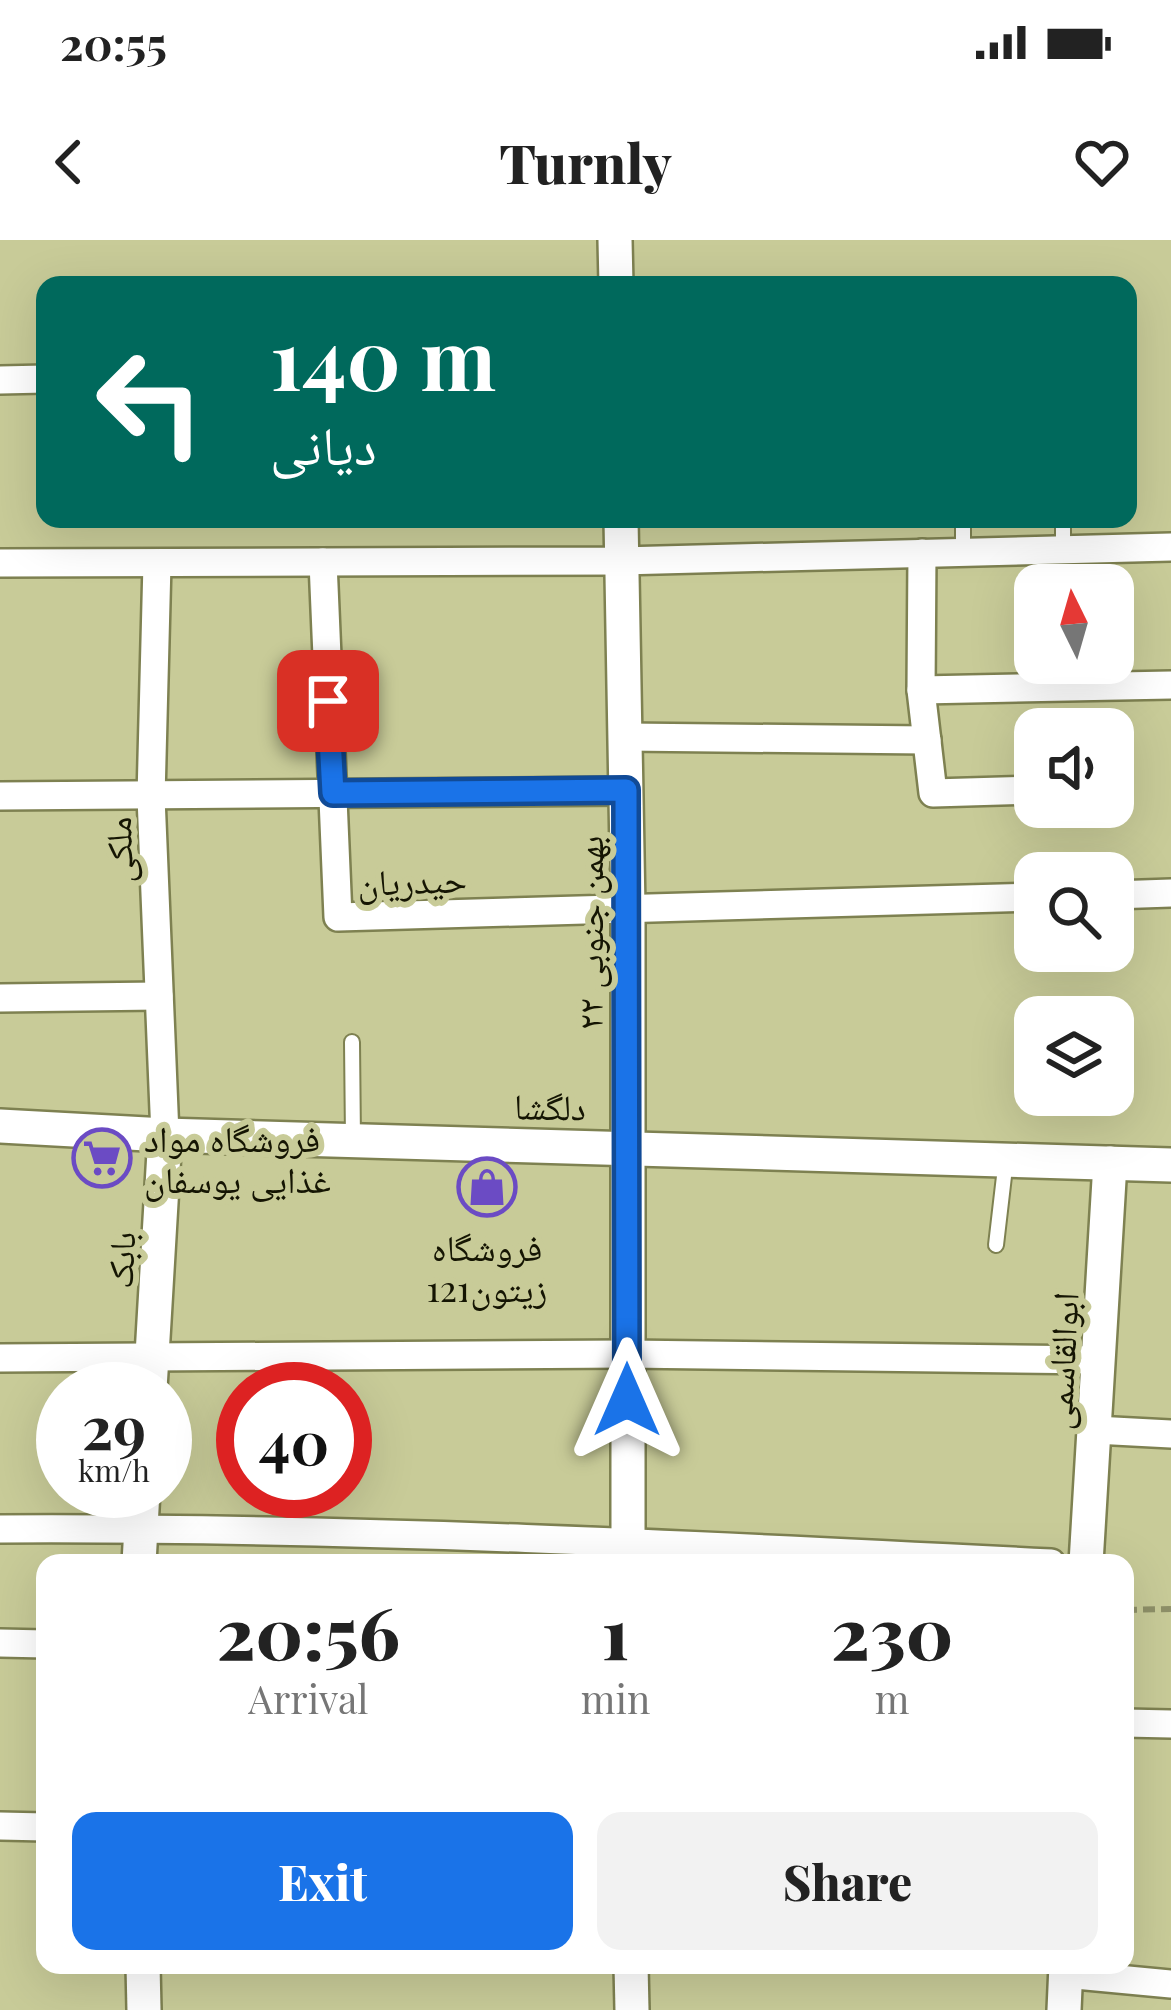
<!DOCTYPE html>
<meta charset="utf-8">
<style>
body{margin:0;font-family:"Playfair Display","Noto Naskh Arabic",serif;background:#f2f2f2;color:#222;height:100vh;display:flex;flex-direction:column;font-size:45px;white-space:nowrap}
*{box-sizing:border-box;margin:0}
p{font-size:39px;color:#767676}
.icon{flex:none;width:66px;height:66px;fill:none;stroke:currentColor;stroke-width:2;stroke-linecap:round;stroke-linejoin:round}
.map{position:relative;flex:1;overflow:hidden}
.side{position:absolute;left:36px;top:1314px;width:1098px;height:420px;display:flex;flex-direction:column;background:#fff;border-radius:24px;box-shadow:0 12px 48px #0002}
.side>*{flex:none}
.top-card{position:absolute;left:36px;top:36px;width:1101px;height:252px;border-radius:24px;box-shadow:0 12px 48px #0002;background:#00695c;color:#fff;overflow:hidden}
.needle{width:78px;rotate:355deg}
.buttons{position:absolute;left:1014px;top:324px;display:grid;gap:24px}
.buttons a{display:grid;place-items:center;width:120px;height:120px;border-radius:24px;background:#fff;box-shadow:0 12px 48px #0002;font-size:60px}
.speed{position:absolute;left:36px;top:1122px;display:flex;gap:24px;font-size:60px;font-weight:700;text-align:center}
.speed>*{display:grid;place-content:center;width:156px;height:156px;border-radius:50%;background:#fff;box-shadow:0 12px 48px #0002;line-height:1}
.speed small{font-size:30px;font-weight:400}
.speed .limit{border:18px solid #d22;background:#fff;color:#111}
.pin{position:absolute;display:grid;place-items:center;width:102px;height:102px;color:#fff;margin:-51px;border-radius:24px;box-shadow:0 6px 18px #0006}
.me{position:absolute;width:132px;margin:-66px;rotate:0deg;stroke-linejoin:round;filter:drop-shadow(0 0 9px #0008)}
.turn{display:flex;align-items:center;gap:42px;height:252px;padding:0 36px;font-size:54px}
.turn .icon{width:156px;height:156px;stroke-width:2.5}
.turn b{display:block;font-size:84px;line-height:102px}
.eta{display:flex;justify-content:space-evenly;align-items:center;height:204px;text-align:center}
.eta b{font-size:72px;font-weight:800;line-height:84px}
.action{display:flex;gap:24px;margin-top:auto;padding:24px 36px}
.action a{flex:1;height:138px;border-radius:24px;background:#1a73e8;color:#fff;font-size:48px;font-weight:800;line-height:138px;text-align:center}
.action a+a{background:#f2f2f2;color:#222}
.status{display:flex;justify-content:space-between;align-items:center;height:84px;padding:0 60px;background:#fff;direction:ltr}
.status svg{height:33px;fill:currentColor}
header{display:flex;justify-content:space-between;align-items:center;height:156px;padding:0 36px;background:#fff;font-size:54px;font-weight:800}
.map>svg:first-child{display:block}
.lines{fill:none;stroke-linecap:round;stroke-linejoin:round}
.service-casing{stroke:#7e8151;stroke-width:18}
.minor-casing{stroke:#7e8151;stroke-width:32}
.tertiary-casing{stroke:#7e8151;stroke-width:38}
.path{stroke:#8e9068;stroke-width:6;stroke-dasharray:12 6;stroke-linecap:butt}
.service{stroke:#fff;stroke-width:14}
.minor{stroke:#fff;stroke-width:27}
.tertiary{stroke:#fff;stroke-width:33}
.route-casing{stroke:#114b97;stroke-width:30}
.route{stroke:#1a73e8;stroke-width:21}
.labels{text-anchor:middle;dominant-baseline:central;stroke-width:12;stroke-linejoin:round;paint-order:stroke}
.street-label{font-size:36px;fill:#151503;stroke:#c8cb98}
.poi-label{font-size:36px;fill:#151503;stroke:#c8cb98;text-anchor:start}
</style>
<div class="status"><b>20:55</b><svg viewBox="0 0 49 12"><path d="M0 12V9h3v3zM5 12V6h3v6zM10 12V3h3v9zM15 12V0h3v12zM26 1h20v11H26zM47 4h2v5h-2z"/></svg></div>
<header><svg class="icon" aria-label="back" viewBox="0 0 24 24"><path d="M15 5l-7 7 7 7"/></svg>Turnly<svg class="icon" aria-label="heart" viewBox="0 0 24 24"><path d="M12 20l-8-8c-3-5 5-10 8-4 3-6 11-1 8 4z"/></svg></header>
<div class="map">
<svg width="1171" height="1770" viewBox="0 0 1171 1770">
<rect width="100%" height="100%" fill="#c8cb98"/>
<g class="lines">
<defs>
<g id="service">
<polyline points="963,279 963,312"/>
<polyline points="1063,279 1063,309"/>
<polyline points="352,802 353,900"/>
<polyline points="996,1005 1006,919"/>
</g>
<g id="minor">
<polyline points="0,140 45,139"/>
<polyline points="922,313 921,450 933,553 1035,550"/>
<polyline points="323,322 338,677 1035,657"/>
<polyline points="0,323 621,321 1171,307"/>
<polyline points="157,323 151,557 165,895"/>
<polyline points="921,450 1171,445"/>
<polyline points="625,497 927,500"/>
<polyline points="0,556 626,551"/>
<polyline points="1113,655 1171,653"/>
<polyline points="0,758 159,756"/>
<polyline points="0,1118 627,1114 1099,1120"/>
<polyline points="1095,1190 1171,1194"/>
<path d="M 0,1289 C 351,1287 701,1305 1051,1323"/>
<polyline points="0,1403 45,1404"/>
<polyline points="1125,1483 1171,1484"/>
<polyline points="0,1586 45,1587"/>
<polyline points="1065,1734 1171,1744"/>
</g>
<g id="tertiary">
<polyline points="615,0 616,45"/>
<polyline points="621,279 628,669 628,1323"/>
<polyline points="0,886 165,895 1171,925"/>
<polyline points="150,1149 165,895"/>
<polyline points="139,1323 143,1251"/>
<polyline points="1086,1323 1110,923"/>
<polyline points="143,1725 144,1770"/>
<polyline points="631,1725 632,1770"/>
<polyline points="1064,1770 1066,1725"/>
</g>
</defs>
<use href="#service" class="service-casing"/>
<use href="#minor" class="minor-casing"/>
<use href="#tertiary" class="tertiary-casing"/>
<polyline class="path" points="1125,1370 1171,1369"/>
<use href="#service" class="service"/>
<use href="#minor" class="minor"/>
<use href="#tertiary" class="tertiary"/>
</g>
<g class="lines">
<defs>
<polyline id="route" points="328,461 333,553 626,550 627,1160"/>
</defs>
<use href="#route" class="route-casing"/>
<use href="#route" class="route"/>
</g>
<defs>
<symbol id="supermarket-ring" viewBox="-11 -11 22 22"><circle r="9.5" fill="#c8cb98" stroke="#6b4bc4" stroke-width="1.5"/><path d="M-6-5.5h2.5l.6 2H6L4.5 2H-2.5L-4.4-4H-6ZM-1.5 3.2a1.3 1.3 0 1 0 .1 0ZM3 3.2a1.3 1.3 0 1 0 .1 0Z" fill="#6b4bc4"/></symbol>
<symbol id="shop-ring" viewBox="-11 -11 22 22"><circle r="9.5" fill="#c8cb98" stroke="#6b4bc4" stroke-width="1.5"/><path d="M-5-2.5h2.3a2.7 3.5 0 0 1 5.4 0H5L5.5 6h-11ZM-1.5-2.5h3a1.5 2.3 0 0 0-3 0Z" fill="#6b4bc4"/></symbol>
</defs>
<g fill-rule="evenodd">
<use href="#supermarket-ring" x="69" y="885" width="66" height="66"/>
<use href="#shop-ring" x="454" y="914" width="66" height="66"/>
</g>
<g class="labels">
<g class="street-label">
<text transform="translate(117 610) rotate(-92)">ملکی</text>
<text transform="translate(412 639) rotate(-2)">حیدریان</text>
<text transform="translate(588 693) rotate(-90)">۲۲ بهمن جنوبی</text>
<text transform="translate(550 865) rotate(1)">دلگشا</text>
<text transform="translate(119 1020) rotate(-87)">بابک</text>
<text transform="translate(1060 1121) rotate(-87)">ابوالقاسمی</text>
</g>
<g class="poi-label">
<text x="144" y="897">فروشگاه مواد<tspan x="144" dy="41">غذایی یوسفان</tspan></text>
<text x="487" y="1006" text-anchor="middle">فروشگاه<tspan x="487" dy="41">زیتون121</tspan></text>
</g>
</g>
</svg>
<div class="buttons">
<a><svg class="needle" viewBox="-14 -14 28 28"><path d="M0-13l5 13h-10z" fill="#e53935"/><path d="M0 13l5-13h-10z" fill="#767676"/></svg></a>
<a><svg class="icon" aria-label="sound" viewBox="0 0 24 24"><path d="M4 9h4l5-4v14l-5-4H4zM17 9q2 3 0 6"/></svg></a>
<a><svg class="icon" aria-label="search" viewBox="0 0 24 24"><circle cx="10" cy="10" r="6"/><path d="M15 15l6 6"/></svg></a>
<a><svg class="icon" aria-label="layers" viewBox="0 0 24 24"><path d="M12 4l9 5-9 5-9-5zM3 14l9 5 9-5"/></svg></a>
</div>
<div class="speed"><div>29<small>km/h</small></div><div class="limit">40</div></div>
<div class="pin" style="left:328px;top:461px;background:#d93025"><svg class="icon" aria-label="arrive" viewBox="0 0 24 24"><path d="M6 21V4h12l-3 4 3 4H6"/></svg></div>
<svg class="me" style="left:627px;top:1160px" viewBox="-20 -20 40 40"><path d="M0-17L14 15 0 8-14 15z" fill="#1a73e8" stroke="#fff" stroke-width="4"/></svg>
<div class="top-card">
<div class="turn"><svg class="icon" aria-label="left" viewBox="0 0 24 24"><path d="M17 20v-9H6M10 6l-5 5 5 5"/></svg><div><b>140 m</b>دیانی</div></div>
</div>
<section class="side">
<div class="eta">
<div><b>20:56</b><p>Arrival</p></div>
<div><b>1</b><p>min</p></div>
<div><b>230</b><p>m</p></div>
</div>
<div class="action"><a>Exit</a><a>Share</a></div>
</section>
</div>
